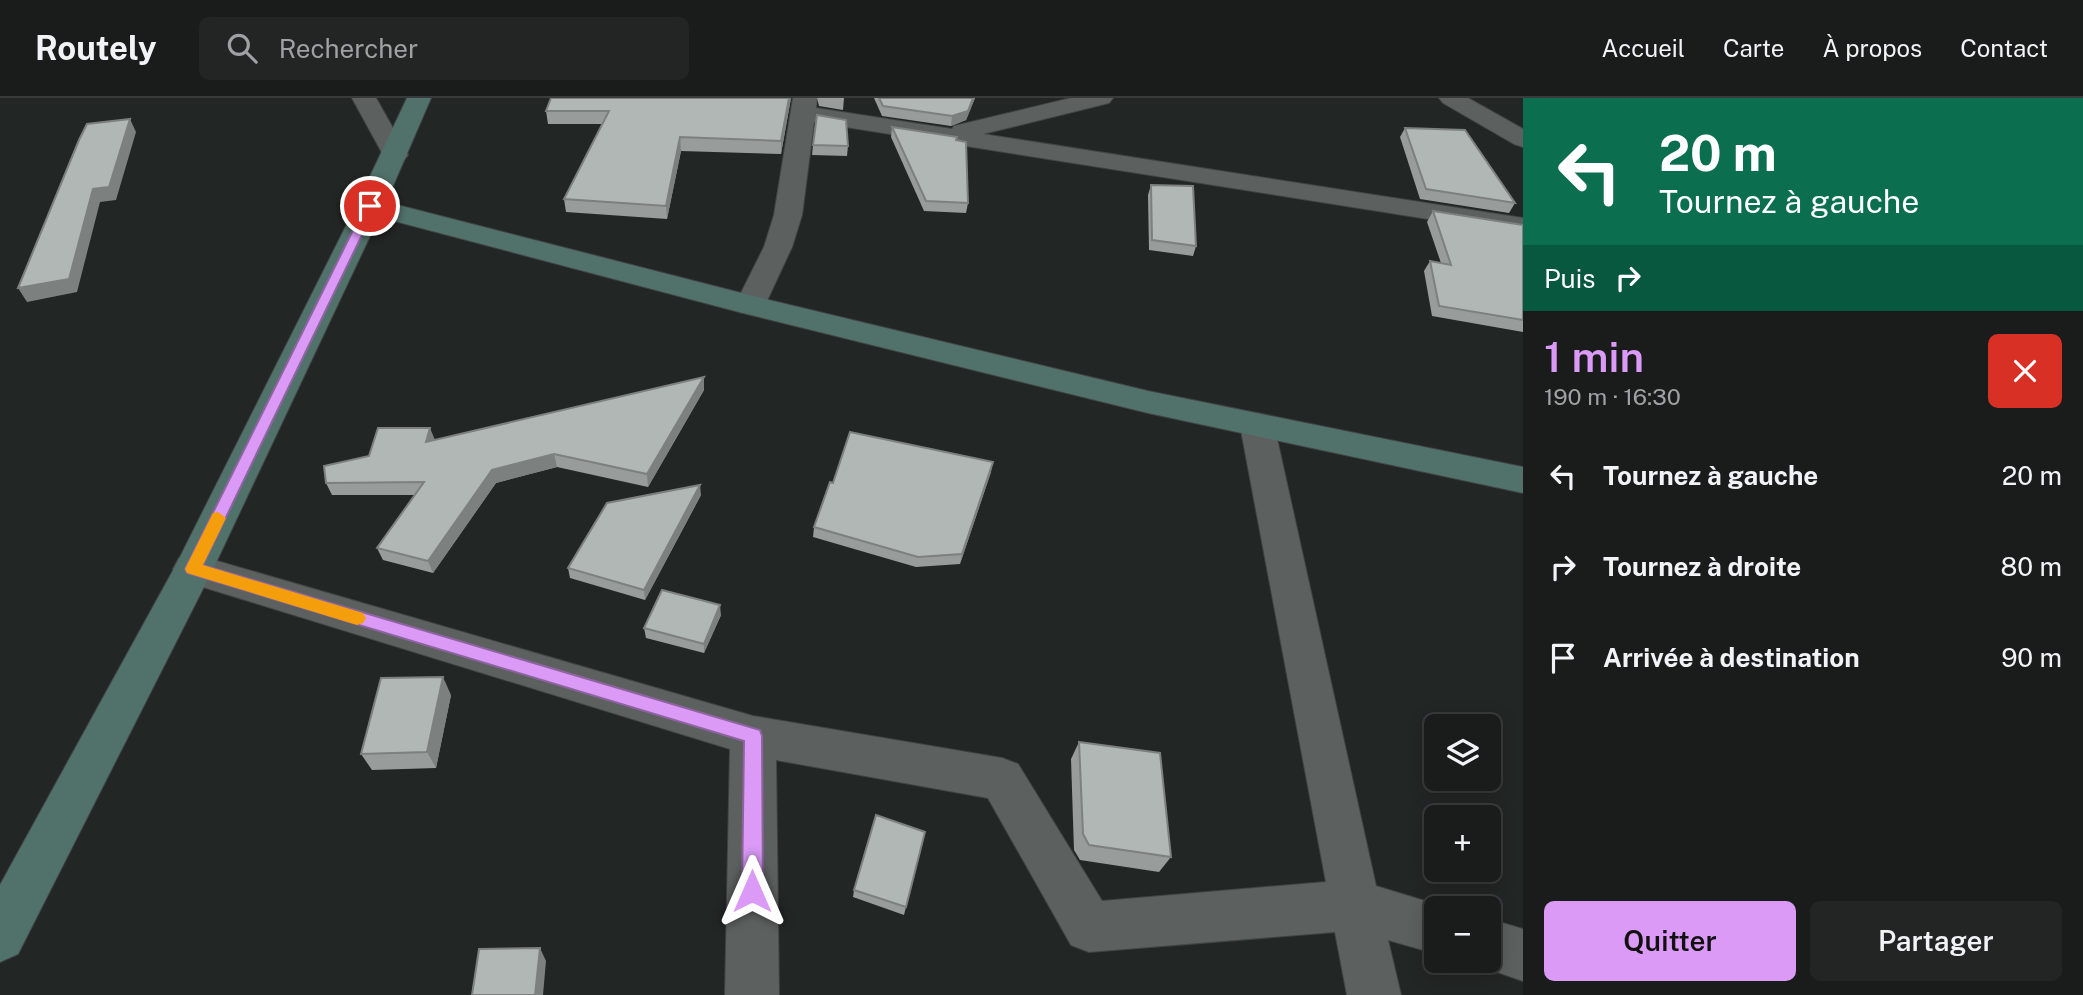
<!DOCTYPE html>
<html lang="fr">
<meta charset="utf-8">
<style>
body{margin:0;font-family:"Public Sans",sans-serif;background:#232525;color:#f1f3f6;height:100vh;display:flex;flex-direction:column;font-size:26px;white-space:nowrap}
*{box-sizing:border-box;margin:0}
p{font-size:23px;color:#9fa1a3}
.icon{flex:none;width:38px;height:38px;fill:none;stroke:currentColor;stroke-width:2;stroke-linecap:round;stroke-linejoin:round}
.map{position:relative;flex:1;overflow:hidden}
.sheet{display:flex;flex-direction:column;background:#1a1c1c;width:560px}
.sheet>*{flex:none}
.hud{background:#0b6e4f;color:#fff;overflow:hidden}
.tools{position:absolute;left:1424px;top:616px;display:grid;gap:14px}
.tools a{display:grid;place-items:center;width:77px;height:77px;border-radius:10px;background:#1a1c1c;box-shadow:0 4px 18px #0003,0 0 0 2px #383a3b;font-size:35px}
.pin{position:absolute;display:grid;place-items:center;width:60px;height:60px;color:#fff;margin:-30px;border:4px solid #fff;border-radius:50%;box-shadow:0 2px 7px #0007}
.me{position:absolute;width:77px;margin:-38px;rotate:0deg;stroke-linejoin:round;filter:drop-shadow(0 0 5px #0008)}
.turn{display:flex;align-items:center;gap:24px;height:147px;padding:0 21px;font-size:32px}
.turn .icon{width:91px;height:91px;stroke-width:2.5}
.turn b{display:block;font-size:49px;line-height:60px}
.then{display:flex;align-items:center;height:66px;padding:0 21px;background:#0003;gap:14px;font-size:26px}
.round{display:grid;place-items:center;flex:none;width:74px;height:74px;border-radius:10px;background:#232525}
.summary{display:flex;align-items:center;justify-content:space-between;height:119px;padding:0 21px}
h1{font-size:42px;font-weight:600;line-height:52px;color:#da9af6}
.action{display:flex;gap:14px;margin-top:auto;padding:14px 21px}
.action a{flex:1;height:80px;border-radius:10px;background:#da9af6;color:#111;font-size:28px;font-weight:600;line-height:80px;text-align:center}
.action a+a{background:#232525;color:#f1f3f6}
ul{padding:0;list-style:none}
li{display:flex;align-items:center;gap:21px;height:91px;padding:0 21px}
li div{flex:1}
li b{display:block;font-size:26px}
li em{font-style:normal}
header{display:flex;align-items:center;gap:42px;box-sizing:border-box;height:98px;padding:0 35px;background:#1a1c1c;border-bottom:2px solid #383a3b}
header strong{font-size:33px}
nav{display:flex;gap:38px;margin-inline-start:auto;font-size:24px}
.search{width:490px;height:63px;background:#232525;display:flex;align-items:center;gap:18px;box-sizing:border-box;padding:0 24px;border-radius:10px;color:#9fa1a3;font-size:26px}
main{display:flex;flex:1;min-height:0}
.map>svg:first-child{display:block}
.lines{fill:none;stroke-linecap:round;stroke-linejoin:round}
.street-casing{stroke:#414443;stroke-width:2}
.secondary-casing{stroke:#414443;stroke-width:2}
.street{fill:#5c6160;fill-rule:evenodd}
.secondary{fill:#50726a;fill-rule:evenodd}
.wall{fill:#989d9c}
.shaded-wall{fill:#7c807f}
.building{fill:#b1b7b5;stroke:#7c807f;stroke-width:2}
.route{fill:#da9af6;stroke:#8e64a0;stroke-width:2}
.slow{fill:#f59e0b}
</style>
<header>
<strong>Routely</strong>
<div class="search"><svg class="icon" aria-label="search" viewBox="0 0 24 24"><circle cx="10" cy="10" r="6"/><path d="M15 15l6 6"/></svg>Rechercher</div>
<nav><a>Accueil</a><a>Carte</a><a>À propos</a><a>Contact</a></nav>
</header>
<main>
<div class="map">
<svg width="1523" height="897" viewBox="0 0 1523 897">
<rect width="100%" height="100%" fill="#222625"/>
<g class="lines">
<defs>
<g id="street">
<polygon points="352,0 376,0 408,57 404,62 395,65 386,62"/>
<polygon points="793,0 817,0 816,10 952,31 954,28 1071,0 1113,0 1109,5 983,36 1523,120 1523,136 814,24 802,117 792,149 765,207 761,214 750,216 739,214 735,207 764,149 774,117"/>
<polygon points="1439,0 1468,0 1523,31 1523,49 1514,46 1443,5"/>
<polygon points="1257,315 1269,319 1274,327 1376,788 1448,810 1437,810 1437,856 1388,842 1401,897 1347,897 1335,834 1089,854 1071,847 988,700 776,662 779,897 725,897 730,651 193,486 179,482 173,471 179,460 193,456 753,618 1002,660 1018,666 1102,803 1326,784 1240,327 1245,319"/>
<polygon points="1489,821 1523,831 1523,883 1471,865 1470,863 1489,863"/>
</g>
<polygon id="secondary" points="407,0 431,0 386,104 753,198 1148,293 1523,369 1523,395 1148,315 739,214 379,119 213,471 18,856 0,864 0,787 176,467 356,108"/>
</defs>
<use href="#street" class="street-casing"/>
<use href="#secondary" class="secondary-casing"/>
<use href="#street" class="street"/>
<use href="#secondary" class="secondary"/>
</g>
<g class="wall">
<polygon points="791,0 781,56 681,53 667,121 566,114 564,101 602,26 548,26 546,13"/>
<polygon points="817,0 844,0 843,12 819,8"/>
<polygon points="874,0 975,0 966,22 951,28 882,18"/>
<polygon points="892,29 956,42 968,105 966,115 924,113 891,39"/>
<polygon points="1405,30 1515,105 1509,115 1420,101 1400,39"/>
<polygon points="813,47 848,48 847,58 812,57"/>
<polygon points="1151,87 1196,148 1193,158 1149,152 1148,97"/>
<polygon points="1433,113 1523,127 1523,234 1432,218 1424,173 1430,163 1441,165 1427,124"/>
<polygon points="704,279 704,292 648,389 557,369 496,385 433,475 383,462 377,450 415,397 332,397 326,385 435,342"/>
<polygon points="991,374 960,466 916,469 813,439 814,429 833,385"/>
<polygon points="701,397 645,502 570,480 568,470"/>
<polygon points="721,517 704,555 646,540 644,530"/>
<polygon points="451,597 436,670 372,672 361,656"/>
<polygon points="1079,644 1171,759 1159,774 1080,762 1074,752 1071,661"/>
<polygon points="925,734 904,817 853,799 854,792"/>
</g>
<g class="shaded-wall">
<polygon points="789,0 791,0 781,56 781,43"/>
<polygon points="973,0 975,0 966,22 951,28 952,18"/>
<polygon points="130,21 136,34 116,102 100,104 77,194 27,204 18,190 93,91"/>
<polygon points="680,39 681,53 667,121 666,108"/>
<polygon points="704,279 704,292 648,389 647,376"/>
<polygon points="430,330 435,342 426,344"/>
<polygon points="554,356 557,369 496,385 433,475 428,463 492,372"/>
<polygon points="993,364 991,374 960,466 962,456"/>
<polygon points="700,387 701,397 645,502 644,492"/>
<polygon points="720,507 721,517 704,555 704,546"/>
<polygon points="443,579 451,597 436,670 427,654"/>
<polygon points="540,850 546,863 543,897 535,897"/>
</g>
<g class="building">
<polygon points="551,0 789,0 781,43 680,39 666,108 564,101 609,13 546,13"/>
<polygon points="879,0 973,0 968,13 952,18 883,8"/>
<polygon points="817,17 846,22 848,48 813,47"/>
<polygon points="130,21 109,89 93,91 69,181 18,190 79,42 87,26"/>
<polygon points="892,29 957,39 956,42 966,44 968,105 926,103"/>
<polygon points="1405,30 1465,32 1515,105 1426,91"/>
<polygon points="1151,87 1193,88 1196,148 1152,142"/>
<polygon points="1433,113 1523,127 1523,222 1439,208 1430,163 1451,167"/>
<polygon points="704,279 647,376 554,356 492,372 428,463 377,450 424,384 326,385 324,368 369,358 378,330 430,330 426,344"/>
<polygon points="850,334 993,364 962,456 918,459 814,429 830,384 833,385"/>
<polygon points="700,387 644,492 568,470 607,405"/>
<polygon points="662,492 720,507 704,546 644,530"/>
<polygon points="443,579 427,654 361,656 381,580"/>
<polygon points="1079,644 1160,655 1171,759 1089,747 1083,736"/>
<polygon points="876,717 925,734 906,809 854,792"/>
<polygon points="540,850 535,897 472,897 479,851"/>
</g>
<polygon class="route" points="370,104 376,108 203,467 760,632 762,638 763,793 760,800 752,803 745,800 742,793 744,643 187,475 185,471 365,108"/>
<polygon class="slow" points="218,414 226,420 203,467 363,515 366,520 363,525 357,527 187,475 185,471 213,415"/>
</svg>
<div class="tools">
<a><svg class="icon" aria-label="layers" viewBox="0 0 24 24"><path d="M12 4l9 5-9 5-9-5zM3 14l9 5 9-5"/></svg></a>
<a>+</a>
<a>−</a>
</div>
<div class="pin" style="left:370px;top:108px;background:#d93025"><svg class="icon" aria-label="arrive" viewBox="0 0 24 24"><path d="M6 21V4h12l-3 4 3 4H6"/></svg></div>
<svg class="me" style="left:752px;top:793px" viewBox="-20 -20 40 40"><path d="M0-17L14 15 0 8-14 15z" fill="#da9af6" stroke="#fff" stroke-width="4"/></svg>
</div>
<section class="sheet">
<div class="hud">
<div class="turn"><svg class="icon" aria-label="left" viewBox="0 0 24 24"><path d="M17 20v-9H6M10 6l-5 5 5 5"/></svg><div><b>20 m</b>Tournez à gauche</div></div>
<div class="then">Puis<svg class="icon" aria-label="right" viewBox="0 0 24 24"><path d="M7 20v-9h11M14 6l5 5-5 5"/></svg></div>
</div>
<div class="summary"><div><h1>1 min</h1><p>190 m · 16:30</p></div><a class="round" style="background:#d93025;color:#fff"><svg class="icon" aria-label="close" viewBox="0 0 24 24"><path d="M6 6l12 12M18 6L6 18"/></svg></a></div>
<ul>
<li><svg class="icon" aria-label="left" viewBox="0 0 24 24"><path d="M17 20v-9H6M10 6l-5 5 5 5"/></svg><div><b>Tournez à gauche</b></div><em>20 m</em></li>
<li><svg class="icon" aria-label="right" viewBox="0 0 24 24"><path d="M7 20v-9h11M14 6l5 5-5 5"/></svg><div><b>Tournez à droite</b></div><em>80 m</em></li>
<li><svg class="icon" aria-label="arrive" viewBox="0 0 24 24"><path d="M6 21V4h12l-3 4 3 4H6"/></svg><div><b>Arrivée à destination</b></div><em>90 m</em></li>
</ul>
<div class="action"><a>Quitter</a><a>Partager</a></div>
</section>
</main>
